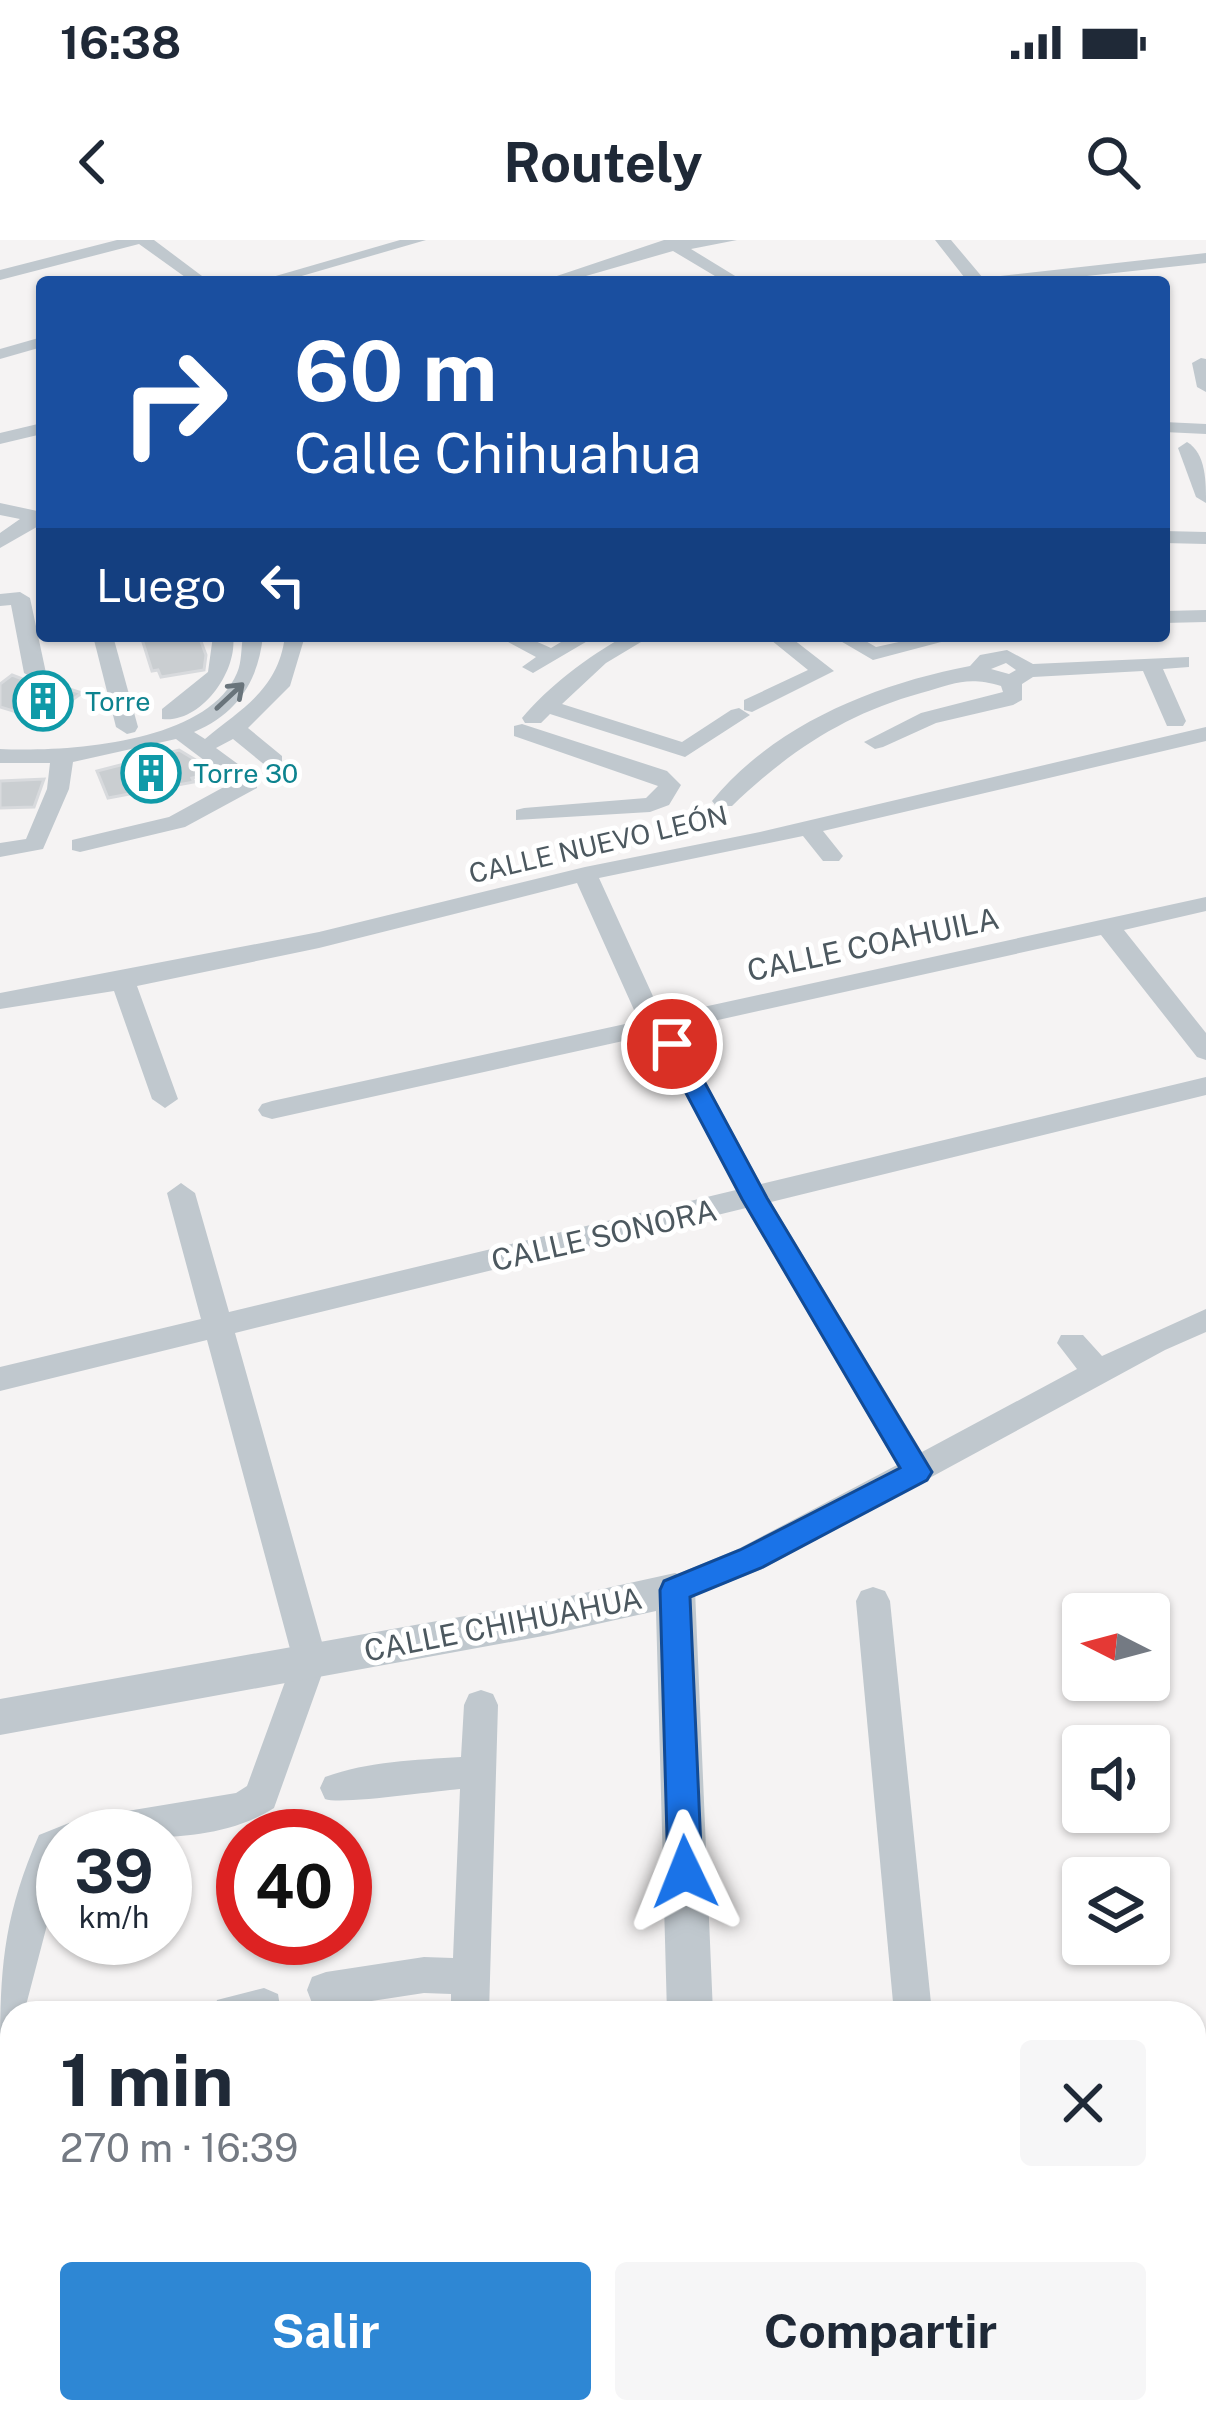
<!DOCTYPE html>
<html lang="es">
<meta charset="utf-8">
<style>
body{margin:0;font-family:"Public Sans",sans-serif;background:#f6f6f7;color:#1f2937;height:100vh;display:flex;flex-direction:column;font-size:45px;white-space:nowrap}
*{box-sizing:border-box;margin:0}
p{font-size:39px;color:#747a83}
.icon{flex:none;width:66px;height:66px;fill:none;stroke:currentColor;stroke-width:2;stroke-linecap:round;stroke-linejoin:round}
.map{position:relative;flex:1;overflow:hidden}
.details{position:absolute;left:0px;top:1761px;width:1206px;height:423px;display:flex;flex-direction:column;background:#fff;border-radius:36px 36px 0 0;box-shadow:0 3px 9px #0004}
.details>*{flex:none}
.banner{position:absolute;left:36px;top:36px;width:1134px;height:366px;border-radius:12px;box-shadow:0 3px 9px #0004;background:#1a4fa0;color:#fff;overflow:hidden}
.needle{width:78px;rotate:276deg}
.fabs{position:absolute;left:1062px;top:1353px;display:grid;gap:24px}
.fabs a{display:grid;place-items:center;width:108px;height:108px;border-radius:12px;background:#fff;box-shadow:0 3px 9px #0004;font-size:60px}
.speed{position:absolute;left:36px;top:1569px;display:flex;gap:24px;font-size:60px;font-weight:700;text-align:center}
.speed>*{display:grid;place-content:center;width:156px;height:156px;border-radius:50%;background:#fff;box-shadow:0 3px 9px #0004;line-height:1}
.speed small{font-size:30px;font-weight:400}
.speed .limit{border:18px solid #d22;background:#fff;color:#111}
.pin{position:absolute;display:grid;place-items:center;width:102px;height:102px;color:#fff;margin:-51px;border:6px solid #fff;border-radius:50%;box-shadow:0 3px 12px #0007}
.me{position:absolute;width:132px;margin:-66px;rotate:358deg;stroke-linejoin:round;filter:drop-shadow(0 0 9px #0008)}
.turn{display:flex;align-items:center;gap:42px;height:252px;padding:0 60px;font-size:54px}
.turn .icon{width:156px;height:156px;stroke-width:2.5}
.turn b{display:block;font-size:84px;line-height:102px}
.then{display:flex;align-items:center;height:114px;padding:0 60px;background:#0003;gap:24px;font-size:45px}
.round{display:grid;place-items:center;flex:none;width:126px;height:126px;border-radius:12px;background:#f6f6f7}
.head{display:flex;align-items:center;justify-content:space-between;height:204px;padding:0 60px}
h1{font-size:72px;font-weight:700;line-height:90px}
.action{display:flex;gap:24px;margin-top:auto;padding:24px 60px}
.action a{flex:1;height:138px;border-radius:12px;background:#2e87d4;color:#fff;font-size:48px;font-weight:700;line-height:138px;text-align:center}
.action a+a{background:#f6f6f7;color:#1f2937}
.status{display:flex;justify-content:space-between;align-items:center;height:84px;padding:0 60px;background:#fff;direction:ltr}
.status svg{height:33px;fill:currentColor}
header{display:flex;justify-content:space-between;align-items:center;height:156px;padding:0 60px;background:#fff;font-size:54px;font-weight:700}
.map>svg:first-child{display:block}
.building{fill:#caced1;stroke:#d8dadd;stroke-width:3}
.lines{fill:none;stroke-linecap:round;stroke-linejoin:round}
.minor{fill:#c0c8ce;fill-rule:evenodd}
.tertiary{fill:#c0c8ce;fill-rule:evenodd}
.oneway{stroke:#69747b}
.route{fill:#1a73e8;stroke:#114b97;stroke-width:3}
.labels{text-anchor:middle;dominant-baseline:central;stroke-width:10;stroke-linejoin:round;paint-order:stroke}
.far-culture-label{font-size:27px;fill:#0d838f;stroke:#fff;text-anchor:start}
.far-street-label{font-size:27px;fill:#4c585f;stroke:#fff}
.street-label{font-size:30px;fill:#4c585f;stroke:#fff}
</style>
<div class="status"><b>16:38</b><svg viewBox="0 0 49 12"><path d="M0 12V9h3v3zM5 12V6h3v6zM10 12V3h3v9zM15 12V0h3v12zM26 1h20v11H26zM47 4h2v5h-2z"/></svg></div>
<header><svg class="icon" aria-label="back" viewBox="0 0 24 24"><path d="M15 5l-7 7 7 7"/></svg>Routely<svg class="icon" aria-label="search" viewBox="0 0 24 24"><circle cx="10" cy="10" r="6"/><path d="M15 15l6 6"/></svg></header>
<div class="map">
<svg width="1206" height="2183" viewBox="0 0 1206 2183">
<rect width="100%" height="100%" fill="#f5f3f3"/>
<g class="building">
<polygon points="141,396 199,396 206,415 204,430 161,437 158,430 152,431"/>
<polygon points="12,435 33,443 42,440 82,453 72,460 68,474 59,481 46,481 0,467 0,444"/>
<polygon points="179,510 199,522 206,535 192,538 194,542 108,558 97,531"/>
<polygon points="44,539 34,567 0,568 0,541"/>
</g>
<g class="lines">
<g class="minor">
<polygon points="117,0 154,0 210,42 192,42 139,4 0,40 0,30"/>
<polygon points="400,0 426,0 281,42 255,42"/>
<polygon points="664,0 737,0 691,9 745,42 725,42 673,11 565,42 539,42"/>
<polygon points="935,0 951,0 983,38 1206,13 1206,23 1032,42 968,42"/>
<polygon points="42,97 42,107 0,119 0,109"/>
<polygon points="1201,118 1206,119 1206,152 1197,147 1192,123"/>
<polygon points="1164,182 1206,184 1206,194 1164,192"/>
<polygon points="42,183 42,194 0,204 0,193"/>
<path d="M 1187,202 C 1206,213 1206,242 1206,263 L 1196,257 L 1178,208 Z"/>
<polygon points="0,263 42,272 42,284 0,308 0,293 20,279 0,275"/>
<polygon points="1164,291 1206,292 1206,304 1164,303"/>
<polygon points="20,352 30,358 46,433 35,439 24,433 11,365 0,366 0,354"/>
<polygon points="1206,370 1206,382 1164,383 1164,371"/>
<polygon points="93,396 113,396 138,487 135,492 127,494 116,487"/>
<path d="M 213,396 L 233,396 C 238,431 201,484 162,479 L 162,469 L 208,432 Z"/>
<path d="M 243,396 L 263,396 C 258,441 238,473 194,492 L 205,499 C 243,467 278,450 285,396 L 305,396 L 290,446 L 248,488 L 282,516 L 282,526 L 266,526 L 233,499 L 216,508 L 257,538 L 257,548 L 185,587 L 80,612 L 72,610 L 72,600 L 169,577 L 233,542 L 176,499 L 73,522 L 69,549 L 43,609 L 0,617 L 0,603 L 26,599 L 47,549 L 50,523 L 0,523 L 0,509 C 65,512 207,504 237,433 C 242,422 241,407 243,396 Z"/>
<polygon points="497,396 524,396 551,408 571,396 596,396 533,433 522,427 536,417"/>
<path d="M 625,396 L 651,396 L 606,423 L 562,464 L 682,502 L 731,470 L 739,468 L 750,475 L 685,517 L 550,474 L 541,483 L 525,483 L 522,478 C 548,447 587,417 625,396 Z"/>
<polygon points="766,396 789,396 834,431 752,472 744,470 744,460 808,430"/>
<polygon points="832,396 857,396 876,407 926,396 960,397 873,420"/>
<path d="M 1007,410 L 1033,424 L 1189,417 L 1189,427 L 1163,429 L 1186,481 L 1183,486 L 1167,486 L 1143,431 L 1033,437 L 1022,444 L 1022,460 L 1013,465 L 936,483 L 883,507 L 875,509 L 864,502 L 921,473 L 1003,452 L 1001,446 C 966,436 955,444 921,453 C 845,474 788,512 732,566 L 716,566 L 712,561 C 775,484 876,444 970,426 L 980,415 ZM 1006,423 L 1016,430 L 1009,434 L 991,429 Z"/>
<polygon points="522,484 667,531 681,545 669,565 650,572 516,580 516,570 524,568 646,558 658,546 514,496 514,486"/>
<polygon points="1206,487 1206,501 823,591 843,616 839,621 823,621 803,596 599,638 662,776 1206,657 1206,671 1124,690 1206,793 1206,820 1197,817 1101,695 272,879 262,876 258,870 262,864 272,861 639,781 577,643 319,708 137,746 178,859 165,868 152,859 114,751 0,769 0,753 319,692 585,627 760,592"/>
<path d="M 672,795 L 685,804 L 761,944 L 1206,837 L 1206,855 L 771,962 L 922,1212 L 1077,1129 L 1057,1103 L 1061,1095 L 1083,1095 L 1102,1116 L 1206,1069 L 1206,1092 L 1165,1110 L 762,1329 L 675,1364 L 663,1360 L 658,1350 L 663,1340 L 738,1309 L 897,1225 L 746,968 L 235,1093 L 327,1420 L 274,1568 C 212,1607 133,1596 63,1596 L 63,1624 L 24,1773 L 12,1773 L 12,1830 L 0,1832 C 0,1738 0,1684 39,1595 L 79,1579 L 236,1553 L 247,1546 L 293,1420 L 207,1100 L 0,1151 L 0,1127 L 201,1079 L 167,953 L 181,943 L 195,953 L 229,1072 L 736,950 L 659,804 Z"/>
<polygon points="873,1347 885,1351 890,1361 932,1773 894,1773 856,1361 861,1351"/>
<path d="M 481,1450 L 493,1454 L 498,1465 L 489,1773 L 451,1773 L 451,1754 L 424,1753 L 326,1768 L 312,1763 L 307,1750 L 312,1737 L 326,1732 L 424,1717 L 453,1718 L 460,1549 C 434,1551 341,1565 325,1559 L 320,1548 L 325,1537 C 369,1521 415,1520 461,1517 L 464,1465 L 469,1454 Z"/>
<polygon points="264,1748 278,1754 281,1773 212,1773 217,1760"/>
<polygon points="1206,1833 1206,1874 1194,1879 1194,1838"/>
<polygon points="12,2076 12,2120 0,2123 0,2079"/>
<rect x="389" y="2172" width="44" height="11"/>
<polygon points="936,2172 980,2172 982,2183 938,2183"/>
</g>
<g class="tertiary">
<polygon points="675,1333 689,1338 695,1350 713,1773 667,1773 656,1371 543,1396 0,1495 0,1459 543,1362"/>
<polygon points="455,2172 521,2172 517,2183 450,2183"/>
<polygon points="639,2172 733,2172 735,2183 634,2183"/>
</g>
</g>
<defs><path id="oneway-shaft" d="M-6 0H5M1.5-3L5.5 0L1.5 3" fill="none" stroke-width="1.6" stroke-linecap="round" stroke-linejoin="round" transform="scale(3)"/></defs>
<use class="oneway" href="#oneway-shaft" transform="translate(230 456) rotate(-43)"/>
<polygon class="route" points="672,796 684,804 767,958 932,1232 927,1240 761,1328 690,1357 702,1632 697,1643 685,1647 673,1643 668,1632 660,1350 664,1341 740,1310 900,1228 742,959 660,804"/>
<defs>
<symbol id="building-ring" viewBox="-11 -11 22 22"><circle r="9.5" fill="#fff" stroke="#0f9aa8" stroke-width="1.5"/><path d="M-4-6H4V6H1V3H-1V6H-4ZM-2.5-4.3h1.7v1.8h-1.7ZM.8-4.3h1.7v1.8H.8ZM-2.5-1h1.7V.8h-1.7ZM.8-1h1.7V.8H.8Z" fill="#0f9aa8"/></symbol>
</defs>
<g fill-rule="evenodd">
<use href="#building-ring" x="10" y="428" width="66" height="66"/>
<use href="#building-ring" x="118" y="500" width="66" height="66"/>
</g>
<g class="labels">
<g class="far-culture-label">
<text x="85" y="461">Torre</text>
<text x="193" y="533">Torre 30</text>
</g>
<g class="far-street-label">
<text transform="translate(598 604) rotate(-13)">CALLE NUEVO LEÓN</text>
</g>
<g class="street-label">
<text transform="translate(873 704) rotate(-12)">CALLE COAHUILA</text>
<text transform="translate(604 995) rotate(-13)">CALLE SONORA</text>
<text transform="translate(503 1384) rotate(-11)">CALLE CHIHUAHUA</text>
</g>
</g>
</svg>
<div class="fabs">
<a><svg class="needle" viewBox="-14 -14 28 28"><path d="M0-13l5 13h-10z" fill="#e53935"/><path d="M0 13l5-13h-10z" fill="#747a83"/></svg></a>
<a><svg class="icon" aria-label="sound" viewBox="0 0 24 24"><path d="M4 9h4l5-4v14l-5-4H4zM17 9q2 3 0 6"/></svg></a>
<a><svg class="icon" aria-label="layers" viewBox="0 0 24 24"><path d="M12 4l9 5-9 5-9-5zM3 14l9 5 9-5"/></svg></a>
</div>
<div class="speed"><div>39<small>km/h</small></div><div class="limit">40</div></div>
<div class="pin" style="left:672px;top:804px;background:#d93025"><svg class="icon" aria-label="arrive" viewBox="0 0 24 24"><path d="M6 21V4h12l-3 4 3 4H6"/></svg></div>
<svg class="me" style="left:685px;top:1632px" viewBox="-20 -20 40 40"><path d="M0-17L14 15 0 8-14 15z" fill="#1a73e8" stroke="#fff" stroke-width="4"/></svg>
<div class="banner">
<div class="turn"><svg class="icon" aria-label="right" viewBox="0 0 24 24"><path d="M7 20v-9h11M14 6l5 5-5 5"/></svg><div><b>60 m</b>Calle Chihuahua</div></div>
<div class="then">Luego<svg class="icon" aria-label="left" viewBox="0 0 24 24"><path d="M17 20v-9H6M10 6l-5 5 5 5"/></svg></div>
</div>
<section class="details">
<div class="head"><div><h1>1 min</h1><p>270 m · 16:39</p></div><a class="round"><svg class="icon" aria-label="close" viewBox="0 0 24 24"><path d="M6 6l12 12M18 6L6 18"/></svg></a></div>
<div class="action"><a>Salir</a><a>Compartir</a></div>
</section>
</div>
